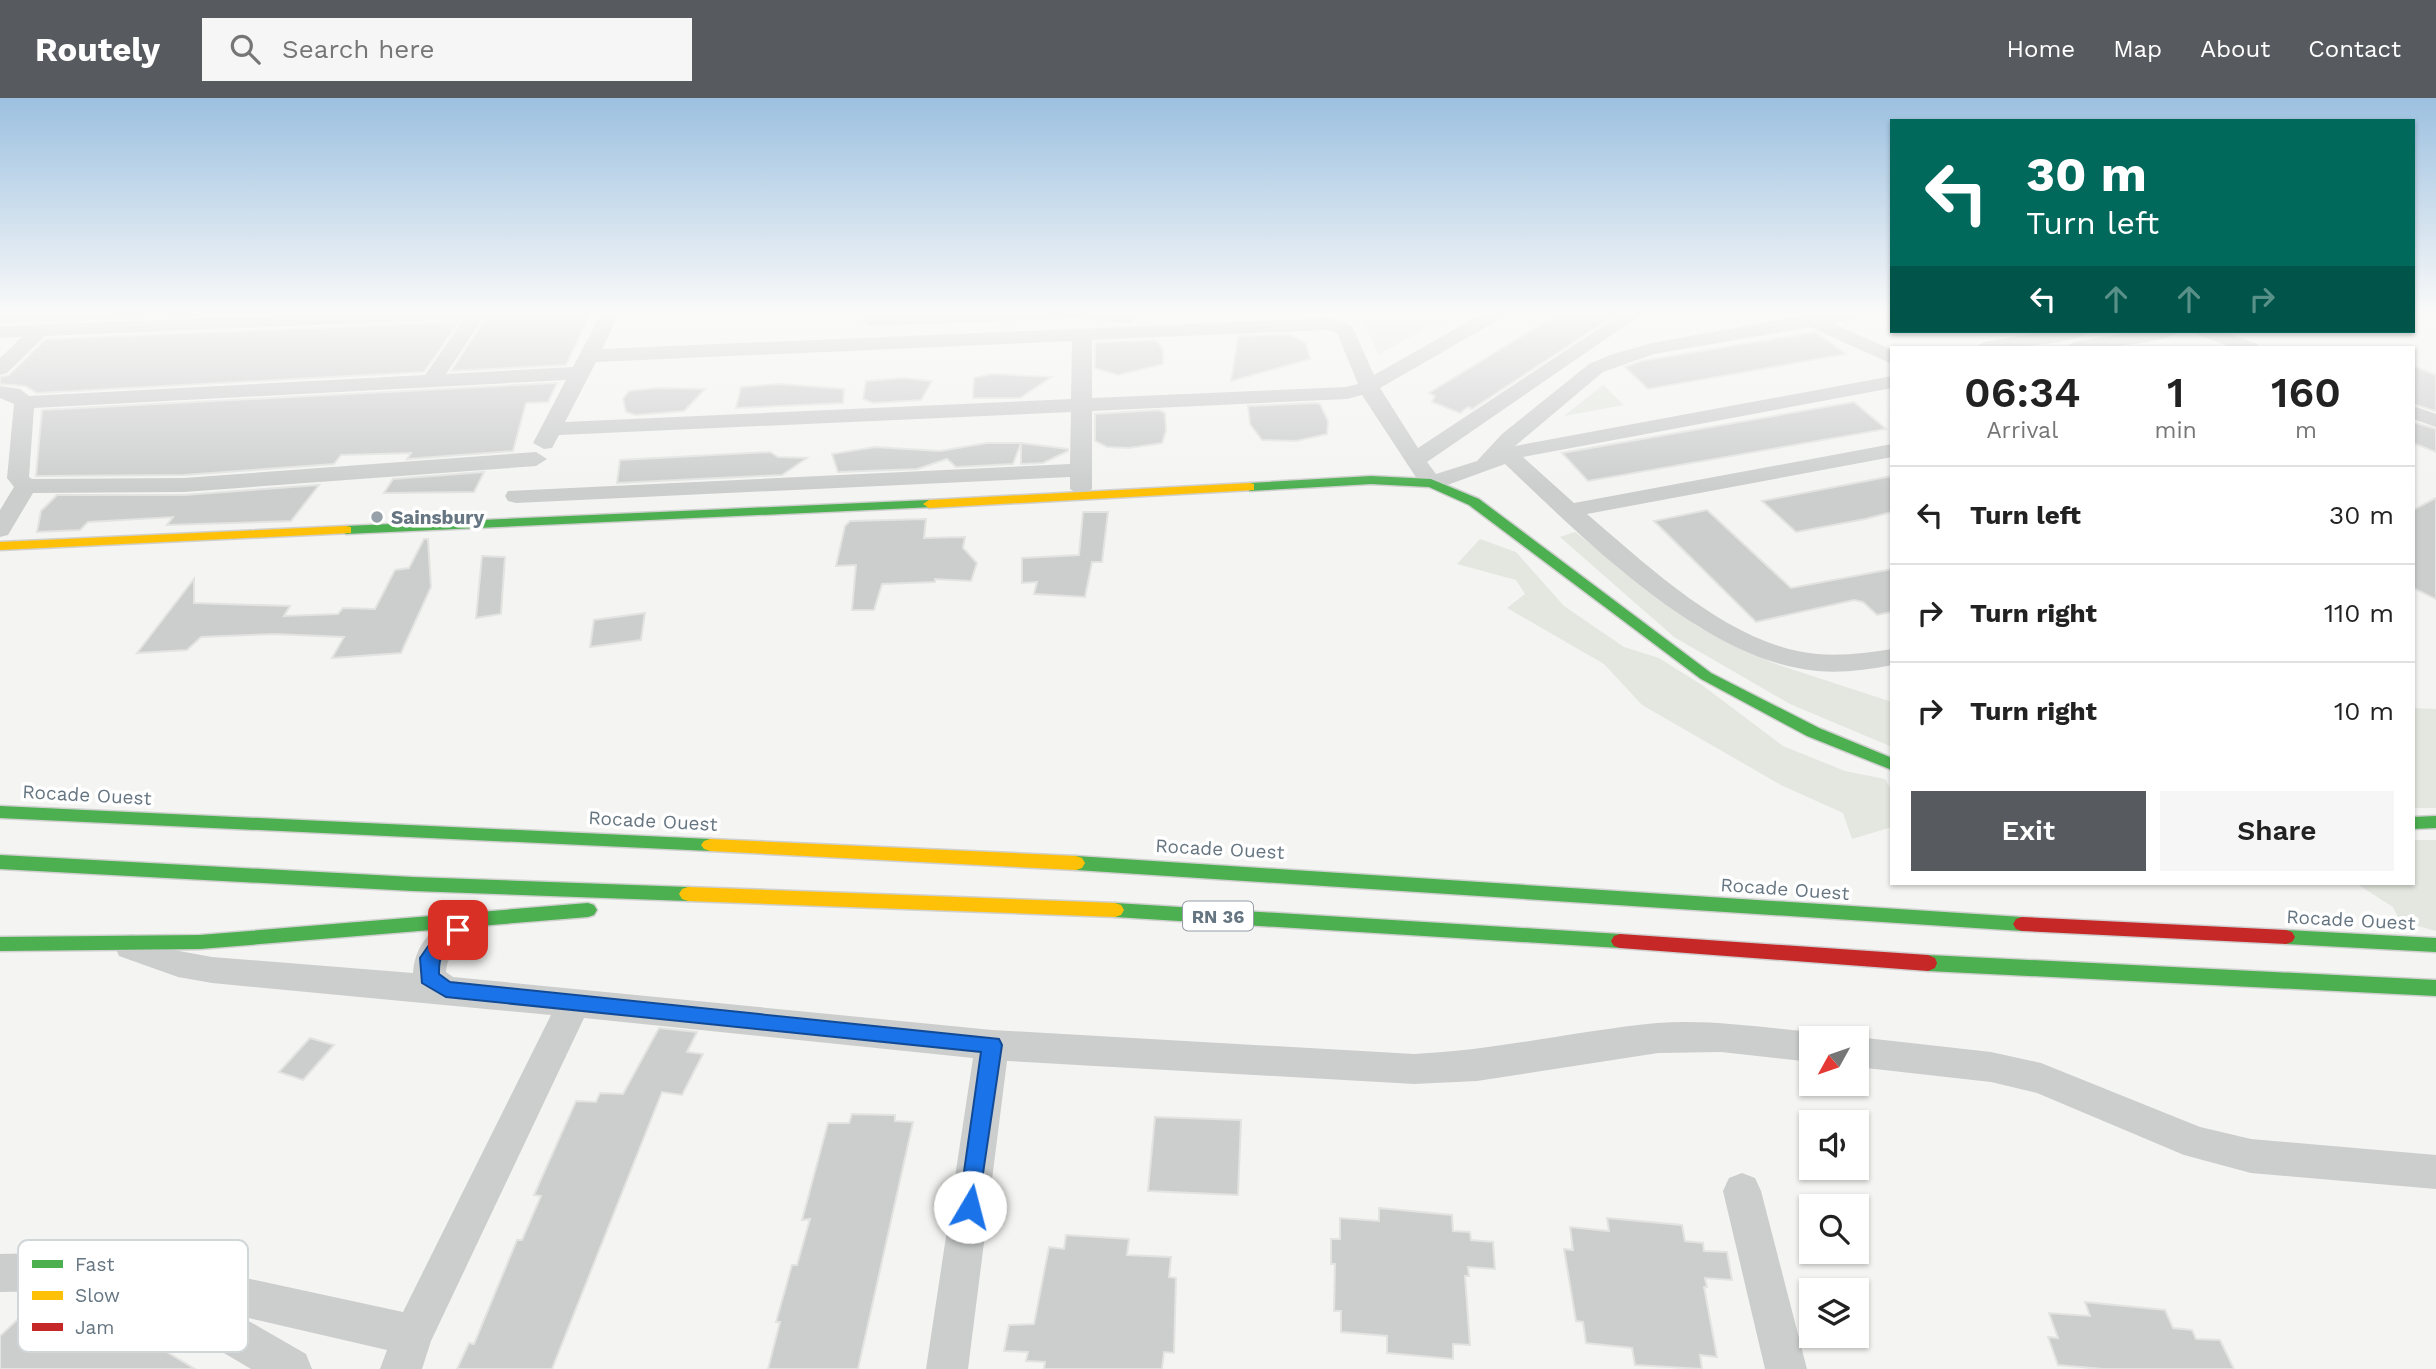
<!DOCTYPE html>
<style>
body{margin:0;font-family:"Work Sans",sans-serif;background:#f6f6f6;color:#222;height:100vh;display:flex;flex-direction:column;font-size:26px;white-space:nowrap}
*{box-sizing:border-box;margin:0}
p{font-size:23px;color:#767676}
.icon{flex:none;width:38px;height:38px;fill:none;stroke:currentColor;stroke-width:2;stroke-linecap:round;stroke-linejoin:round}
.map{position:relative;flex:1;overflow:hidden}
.panel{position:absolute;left:1890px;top:248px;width:525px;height:539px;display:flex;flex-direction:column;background:#fff;border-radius:0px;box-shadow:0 2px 5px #0004}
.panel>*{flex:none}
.top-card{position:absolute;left:1890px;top:21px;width:525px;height:214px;border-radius:0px;box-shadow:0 2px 5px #0004;background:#00695c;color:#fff;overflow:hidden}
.needle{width:46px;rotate:230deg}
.tools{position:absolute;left:1799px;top:928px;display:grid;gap:14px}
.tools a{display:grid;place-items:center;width:70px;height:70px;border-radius:0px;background:#fff;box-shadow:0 2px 5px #0004;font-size:35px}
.pin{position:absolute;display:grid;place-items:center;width:60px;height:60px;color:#fff;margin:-30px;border-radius:14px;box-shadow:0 4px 10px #0006}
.me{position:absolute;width:77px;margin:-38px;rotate:8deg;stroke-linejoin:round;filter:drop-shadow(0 0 5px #0008)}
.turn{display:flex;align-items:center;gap:24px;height:147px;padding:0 21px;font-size:32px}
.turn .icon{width:91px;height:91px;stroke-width:2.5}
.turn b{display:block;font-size:49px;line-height:60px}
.lanes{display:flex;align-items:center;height:66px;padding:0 21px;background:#0003;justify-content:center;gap:35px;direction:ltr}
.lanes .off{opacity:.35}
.eta{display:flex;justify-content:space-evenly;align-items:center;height:119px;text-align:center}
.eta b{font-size:42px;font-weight:600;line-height:49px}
.cta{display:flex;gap:14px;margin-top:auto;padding:14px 21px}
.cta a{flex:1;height:80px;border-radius:0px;background:#575b5f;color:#fff;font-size:28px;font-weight:600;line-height:80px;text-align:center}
.cta a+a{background:#f6f6f6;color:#222}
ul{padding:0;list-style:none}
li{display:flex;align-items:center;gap:21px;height:98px;padding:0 21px;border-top:2px solid #e0e0e0}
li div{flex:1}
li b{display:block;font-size:26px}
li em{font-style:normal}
header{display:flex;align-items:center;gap:42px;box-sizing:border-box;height:98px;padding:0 35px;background:#575b5f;color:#fff}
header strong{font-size:33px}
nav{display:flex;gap:38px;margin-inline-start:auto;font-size:24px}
.search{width:490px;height:63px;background:#f6f6f6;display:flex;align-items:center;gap:18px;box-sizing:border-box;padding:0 24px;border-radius:0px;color:#767676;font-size:26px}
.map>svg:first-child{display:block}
.green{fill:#e4e7e0}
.building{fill:#cccecd;stroke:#e3e3e2;stroke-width:2}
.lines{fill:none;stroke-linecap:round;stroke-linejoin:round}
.fast-casing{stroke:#d0d0d0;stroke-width:3}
.slow-casing{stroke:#d0d0d0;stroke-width:3}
.jam-casing{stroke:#d0d0d0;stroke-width:3}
.street{fill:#cccdcd;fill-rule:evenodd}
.fast{fill:#4caf50;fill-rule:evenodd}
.slow{fill:#ffc107;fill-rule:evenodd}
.jam{fill:#c62828;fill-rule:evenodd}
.route{fill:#1a73e8;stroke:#114b97;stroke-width:2}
.poi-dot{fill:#97a1a9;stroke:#fff;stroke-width:2.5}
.labels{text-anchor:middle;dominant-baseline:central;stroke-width:7;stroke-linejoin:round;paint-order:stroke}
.shield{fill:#fff;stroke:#939ea7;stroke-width:2}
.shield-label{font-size:18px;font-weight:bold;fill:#657581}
.poi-label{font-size:19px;font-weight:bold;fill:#657581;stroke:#fff;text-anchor:start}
.street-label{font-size:19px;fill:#657581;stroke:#fff}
.key{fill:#fff;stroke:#d1d6d9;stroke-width:2}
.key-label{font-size:19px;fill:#657581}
</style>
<header>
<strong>Routely</strong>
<div class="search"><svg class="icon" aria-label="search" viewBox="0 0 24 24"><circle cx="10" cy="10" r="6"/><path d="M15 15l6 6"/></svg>Search here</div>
<nav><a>Home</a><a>Map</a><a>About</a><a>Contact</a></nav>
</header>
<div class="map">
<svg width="2436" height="1271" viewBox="0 0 2436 1271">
<rect width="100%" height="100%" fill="#f4f4f2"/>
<g class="green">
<polygon points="1360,214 1460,214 1378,256"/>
<polygon points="1603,287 1624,307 1564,318"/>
<polygon points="1575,434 1700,530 1773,565 1892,604 1892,649 1790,606 1674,539 1560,439"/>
<polygon points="1480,441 1516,454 1564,508 1624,549 1659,560 1702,587 1783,648 1845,673 1885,681 1892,693 1892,729 1852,741 1843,715 1781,687 1642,607 1604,566 1507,510 1525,496 1516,482 1457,466"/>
<polygon points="2413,610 2436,611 2436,710 2413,710"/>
<polygon points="2413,742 2436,742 2436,833 2400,823 2393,809 2357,786 2413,786"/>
</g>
<g class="building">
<polygon points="0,214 316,214 0,225"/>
<polygon points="490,214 591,214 566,267 451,273"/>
<polygon points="1561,214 1620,214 1472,311 1468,309 1460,315 1432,304 1435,298 1429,295"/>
<polygon points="459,224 424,274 37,295 25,288 0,286 0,279 9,277 46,241"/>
<polygon points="1816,234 1846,256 1648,291 1625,269 1641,263"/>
<polygon points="1290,236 1306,246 1310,261 1231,283 1238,238"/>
<polygon points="1152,242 1158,244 1163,252 1163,266 1118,277 1095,270 1095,245"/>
<polygon points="2413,268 2436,277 2436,313 2413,306"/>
<polygon points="992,276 1051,279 1020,300 973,300 974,280"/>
<polygon points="904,280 932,283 921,302 873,305 863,301 866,283"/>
<polygon points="557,285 548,304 526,305 513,353 407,361 411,355 341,357 334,366 184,377 36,378 42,312"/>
<polygon points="779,286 844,291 843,305 736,310 741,289"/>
<polygon points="657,290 705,291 684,313 636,317 626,314 623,301 629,293"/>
<polygon points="1854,304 1886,331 1588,383 1562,355"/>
<polygon points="1316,305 1320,306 1328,323 1327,336 1296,343 1262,342 1250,326 1248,308"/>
<polygon points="1159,312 1165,315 1166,333 1162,345 1129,350 1107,349 1095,343 1095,316"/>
<polygon points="2413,324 2436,331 2436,354 2413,345"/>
<polygon points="987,345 1021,345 1013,366 956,369 947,361 917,371 838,374 832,356 875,349 940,353"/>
<polygon points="1021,345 1068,351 1068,353 1043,365 1021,366"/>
<polygon points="770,354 778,359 807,360 782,377 617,385 620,362"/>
<polygon points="484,374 474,394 384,395 393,381"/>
<polygon points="1892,378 1892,414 1865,421 1796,434 1762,403"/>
<polygon points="319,387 291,423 167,427 173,419 88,424 80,432 37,434 41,413 57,397 184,397"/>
<polygon points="2436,400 2436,501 2413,490 2413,412"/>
<polygon points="1707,412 1791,490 1892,471 1892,514 1877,517 1863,504 1854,502 1756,524 1654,423"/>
<polygon points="1083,414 1108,414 1102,464 1092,464 1085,499 1034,496 1037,484 1022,485 1022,460 1079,457"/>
<polygon points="926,421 924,440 965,439 963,450 977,465 971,483 935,481 935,484 882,486 874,512 852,512 856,467 836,468 845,428 850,423"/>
<polygon points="424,441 428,441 431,489 401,555 332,560 344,539 274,536 201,539 187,552 137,555 194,481 194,505 290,508 284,518 338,516 343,510 375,511 395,472 409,470"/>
<polygon points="482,458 505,459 501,516 476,520"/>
<polygon points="645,515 641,542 590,549 594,522"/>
<polygon points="659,930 697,934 687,954 703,956 682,997 662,994 552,1271 457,1271 469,1245 474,1246 517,1142 522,1142 541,1098 534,1097 576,1003 596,1004 600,995 623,996"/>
<polygon points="310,940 334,947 303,982 279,974"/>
<polygon points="852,1016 895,1017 895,1023 913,1024 858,1271 768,1271 780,1224 776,1224 792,1167 797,1167 810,1121 802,1122 828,1025 849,1025"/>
<polygon points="1155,1019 1241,1022 1238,1097 1148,1093"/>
<polygon points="1379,1110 1452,1117 1453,1133 1470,1134 1471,1142 1493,1144 1495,1171 1468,1169 1469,1178 1465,1178 1470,1247 1453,1246 1453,1261 1387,1255 1387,1238 1341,1234 1341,1213 1334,1213 1335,1166 1331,1166 1331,1141 1340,1141 1340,1120 1379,1123"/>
<polygon points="1607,1120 1682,1127 1685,1143 1703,1145 1704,1153 1727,1154 1732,1182 1705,1180 1707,1189 1704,1189 1717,1259 1700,1257 1702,1271 1635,1267 1632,1250 1586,1245 1583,1224 1576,1223 1564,1151 1573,1152 1570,1129 1609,1133"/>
<polygon points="1066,1137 1129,1141 1127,1157 1171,1159 1169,1179 1176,1180 1174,1255 1164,1254 1162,1271 1044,1271 1045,1264 1026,1263 1028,1254 1004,1253 1009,1227 1034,1226 1049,1149 1064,1151"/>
<polygon points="55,1196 62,1196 103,1220 106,1217 195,1271 0,1271 0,1238 34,1206 40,1210"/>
<polygon points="2085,1204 2165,1212 2173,1230 2192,1232 2196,1241 2220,1242 2234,1271 2103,1271 2058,1267 2048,1239 2058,1240 2049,1215 2090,1218"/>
</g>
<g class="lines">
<defs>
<g id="fast">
<polygon points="1371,378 1431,381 1479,401 1711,575 1819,630 1892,660 1892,672 1807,638 1701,581 1469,407 1429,389 1371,386 1250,393 1244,389 1250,385"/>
<polygon points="929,402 935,406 934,409 346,436 339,432 346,428"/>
<polygon points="0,708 710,741 716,743 719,747 716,751 710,753 0,720"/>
<polygon points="2436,718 2436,730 2413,731 2413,719"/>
<polygon points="0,757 413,779 688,789 694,791 697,796 694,801 688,803 413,793 0,771"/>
<polygon points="1076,758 2022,819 2028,821 2031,826 2028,831 2022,833 1076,772 1070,770 1067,765 1070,760"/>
<polygon points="588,805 594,807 597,812 594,817 588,819 200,851 0,853 0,839 200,837"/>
<polygon points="1115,805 1620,836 1626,838 1629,843 1626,848 1620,850 1115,819 1109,817 1106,812 1109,807"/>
<polygon points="2286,832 2436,840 2436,854 2286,846 2280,844 2277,839 2280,834"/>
<polygon points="1928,857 2436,882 2436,898 1928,873 1921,870 1919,865 1921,860"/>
</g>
<g id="slow">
<polygon points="1250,385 1254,386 1254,392 929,410 923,406 929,402"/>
<polygon points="346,428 351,429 351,435 0,452 0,444"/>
<polygon points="710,741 1076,758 1082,760 1085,765 1082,770 1076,772 710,753 704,751 701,747 704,743"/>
<polygon points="688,789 1115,805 1121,807 1124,812 1121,817 1115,819 688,803 682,801 679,796 682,791"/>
</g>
<g id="jam">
<polygon points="2022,819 2286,832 2292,834 2295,839 2292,844 2286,846 2022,833 2016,831 2013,826 2016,821"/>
<polygon points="1620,836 1928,857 1935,860 1937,865 1935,870 1928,873 1620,850 1614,848 1611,843 1614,838"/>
</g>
</defs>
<use href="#fast" class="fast-casing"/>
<use href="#slow" class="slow-casing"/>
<use href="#jam" class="jam-casing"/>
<g class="street">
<path d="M 373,214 L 487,214 L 446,276 L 573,269 L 602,214 L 620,214 L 602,251 L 1331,220 L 1352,228 L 1374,277 L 1485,214 L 1507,214 L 1505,218 L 1380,290 L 1418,350 L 1624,214 L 1645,214 L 1427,364 L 1436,376 L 1477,363 L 1502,336 L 1589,266 L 1610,257 L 1652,245 L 1811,216 L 1869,214 L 1867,218 L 1832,225 L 1892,252 L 1892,266 L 1810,229 L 1654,256 L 1603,274 L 1515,348 L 1892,278 L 1892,290 L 1523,359 L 1574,405 L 1892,346 L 1892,359 L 1587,416 C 1649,469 1733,549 1817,556 C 1843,558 1867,555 1892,551 L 1892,567 C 1867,572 1843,575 1817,573 C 1705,563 1584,441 1505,366 L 1439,390 L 1423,390 L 1362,297 L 1347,301 L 1092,313 L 1092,391 L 1081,398 L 1070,391 L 1070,379 L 516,405 L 508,403 L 505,398 L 508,393 L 1070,366 L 1071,314 L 559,337 L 552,350 L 544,351 L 533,345 L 566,282 L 34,310 L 29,379 L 32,381 L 184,380 L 536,354 L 547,361 L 536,368 L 184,394 L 33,395 L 8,437 L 0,439 L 0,412 L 14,389 L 7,380 L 14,306 L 0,300 L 0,288 L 20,291 L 29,298 L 425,277 L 464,221 L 45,238 L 7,275 L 0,277 L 0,260 L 22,239 L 0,240 L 0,228 ZM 1328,232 L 1337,235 L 1358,286 L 1346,289 L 1092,300 L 1092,242 ZM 1072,243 L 1071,301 L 565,324 L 596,264 Z"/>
<polygon points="943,214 1131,214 1139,219 1130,225 1076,220 870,228 861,222 870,216"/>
<path d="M 2049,233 L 2090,233 C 2078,247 1994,251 1974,250 L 1984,244 Z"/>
<path d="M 2138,233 L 2179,233 C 2167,247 2084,251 2064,250 L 2074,244 Z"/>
<polygon points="2196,233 2223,233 2257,246 2260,250 2233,250 2199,237"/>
<polygon points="2413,308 2436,316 2436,329 2413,321"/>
<path d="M 472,811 L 483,815 L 488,824 C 476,846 448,844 446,874 L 453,879 L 992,932 L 1414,956 C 1498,952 1575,933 1657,925 C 1708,921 1760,929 1811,934 L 1824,940 L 1811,940 L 1811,964 L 1721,954 L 1658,955 L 1477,983 L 1414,986 L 1007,963 L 968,1271 L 926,1271 L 973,960 L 584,920 L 431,1243 L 422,1271 L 380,1271 L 387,1252 L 240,1218 L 306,1256 L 312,1271 L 251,1271 L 117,1192 L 0,1194 L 0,1156 L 121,1153 L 403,1214 L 551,917 L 212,885 L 178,879 L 119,858 L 115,849 L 119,840 L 131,836 L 179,853 L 212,859 L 413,875 C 415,841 441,821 472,811 Z"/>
<polygon points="1857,939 1991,954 2041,965 2200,1029 2251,1041 2436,1057 2436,1091 2251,1075 2184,1057 2037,995 1991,984 1857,969"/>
<polygon points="1742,1075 1755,1080 1761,1093 1807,1271 1765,1271 1723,1093 1729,1080"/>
</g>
<use href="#fast" class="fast"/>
<use href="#slow" class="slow"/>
<use href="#jam" class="jam"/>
</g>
<linearGradient id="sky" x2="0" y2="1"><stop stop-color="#9cc0e0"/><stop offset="0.55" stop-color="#fafaf9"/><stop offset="1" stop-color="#fafaf9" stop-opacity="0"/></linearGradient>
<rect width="2436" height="391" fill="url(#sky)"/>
<path class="route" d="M 458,824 L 467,832 C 456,851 438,844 439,876 L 450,884 L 999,941 L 1002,947 L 977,1116 L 970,1119 L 962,1116 L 959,1109 L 981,954 L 446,899 L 422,885 L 420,860 L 438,834 Z"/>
<circle class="poi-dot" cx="377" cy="419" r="7"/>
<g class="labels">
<rect class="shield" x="1183" y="803.5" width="70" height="29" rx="5"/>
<g class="shield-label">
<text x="1218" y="818">RN 36</text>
</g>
<g class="poi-label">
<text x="391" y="419">Sainsbury</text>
</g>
<g class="street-label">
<text transform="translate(87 697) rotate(3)">Rocade Ouest</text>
<text transform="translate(653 723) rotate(3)">Rocade Ouest</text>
<text transform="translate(1220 751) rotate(3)">Rocade Ouest</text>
<text transform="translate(1785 791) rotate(4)">Rocade Ouest</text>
<text transform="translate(2351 822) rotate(3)">Rocade Ouest</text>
</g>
</g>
<rect x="18" y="1142" width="230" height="112" rx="10" class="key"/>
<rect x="32" y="1162" width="31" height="8" fill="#4caf50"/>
<rect x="32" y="1193" width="31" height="9" fill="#ffc107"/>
<rect x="32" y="1225" width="31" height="8" fill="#c62828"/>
<g class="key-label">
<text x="75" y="1173">Fast</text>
<text x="75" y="1204">Slow</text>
<text x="75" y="1236">Jam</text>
</g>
</svg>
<div class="tools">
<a><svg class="needle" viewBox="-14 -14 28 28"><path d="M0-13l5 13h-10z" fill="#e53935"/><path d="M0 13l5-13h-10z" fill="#767676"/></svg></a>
<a><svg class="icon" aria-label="sound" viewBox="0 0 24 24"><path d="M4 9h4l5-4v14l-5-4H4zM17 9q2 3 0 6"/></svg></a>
<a><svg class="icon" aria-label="search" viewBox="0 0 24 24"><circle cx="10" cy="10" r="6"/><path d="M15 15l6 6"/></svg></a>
<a><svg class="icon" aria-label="layers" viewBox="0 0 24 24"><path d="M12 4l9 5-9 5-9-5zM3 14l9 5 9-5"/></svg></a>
</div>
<div class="pin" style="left:458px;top:832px;background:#d93025"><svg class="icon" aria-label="arrive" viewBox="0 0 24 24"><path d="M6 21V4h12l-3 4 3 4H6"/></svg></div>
<svg class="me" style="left:970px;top:1109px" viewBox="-20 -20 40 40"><circle r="19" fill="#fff"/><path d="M0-13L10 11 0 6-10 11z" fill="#1a73e8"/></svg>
<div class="top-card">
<div class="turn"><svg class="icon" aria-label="left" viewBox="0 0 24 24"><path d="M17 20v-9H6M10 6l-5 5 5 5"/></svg><div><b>30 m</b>Turn left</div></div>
<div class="lanes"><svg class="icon" aria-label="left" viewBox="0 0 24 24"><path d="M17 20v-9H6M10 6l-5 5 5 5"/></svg><svg class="icon off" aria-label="ahead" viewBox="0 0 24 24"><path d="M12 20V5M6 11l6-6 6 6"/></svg><svg class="icon off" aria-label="ahead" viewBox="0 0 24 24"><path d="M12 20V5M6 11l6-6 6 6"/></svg><svg class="icon off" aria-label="right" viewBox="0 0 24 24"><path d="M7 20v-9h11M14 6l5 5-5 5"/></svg></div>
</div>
<section class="panel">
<div class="eta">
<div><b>06:34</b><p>Arrival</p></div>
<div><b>1</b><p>min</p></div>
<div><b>160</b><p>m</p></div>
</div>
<ul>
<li><svg class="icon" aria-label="left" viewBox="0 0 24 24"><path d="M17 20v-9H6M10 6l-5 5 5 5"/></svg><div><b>Turn left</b></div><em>30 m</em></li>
<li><svg class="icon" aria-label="right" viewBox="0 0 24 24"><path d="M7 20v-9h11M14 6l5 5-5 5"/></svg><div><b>Turn right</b></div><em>110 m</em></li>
<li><svg class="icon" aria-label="right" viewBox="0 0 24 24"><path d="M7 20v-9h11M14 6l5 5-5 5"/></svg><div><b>Turn right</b></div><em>10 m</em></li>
</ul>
<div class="cta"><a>Exit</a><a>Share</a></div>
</section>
</div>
